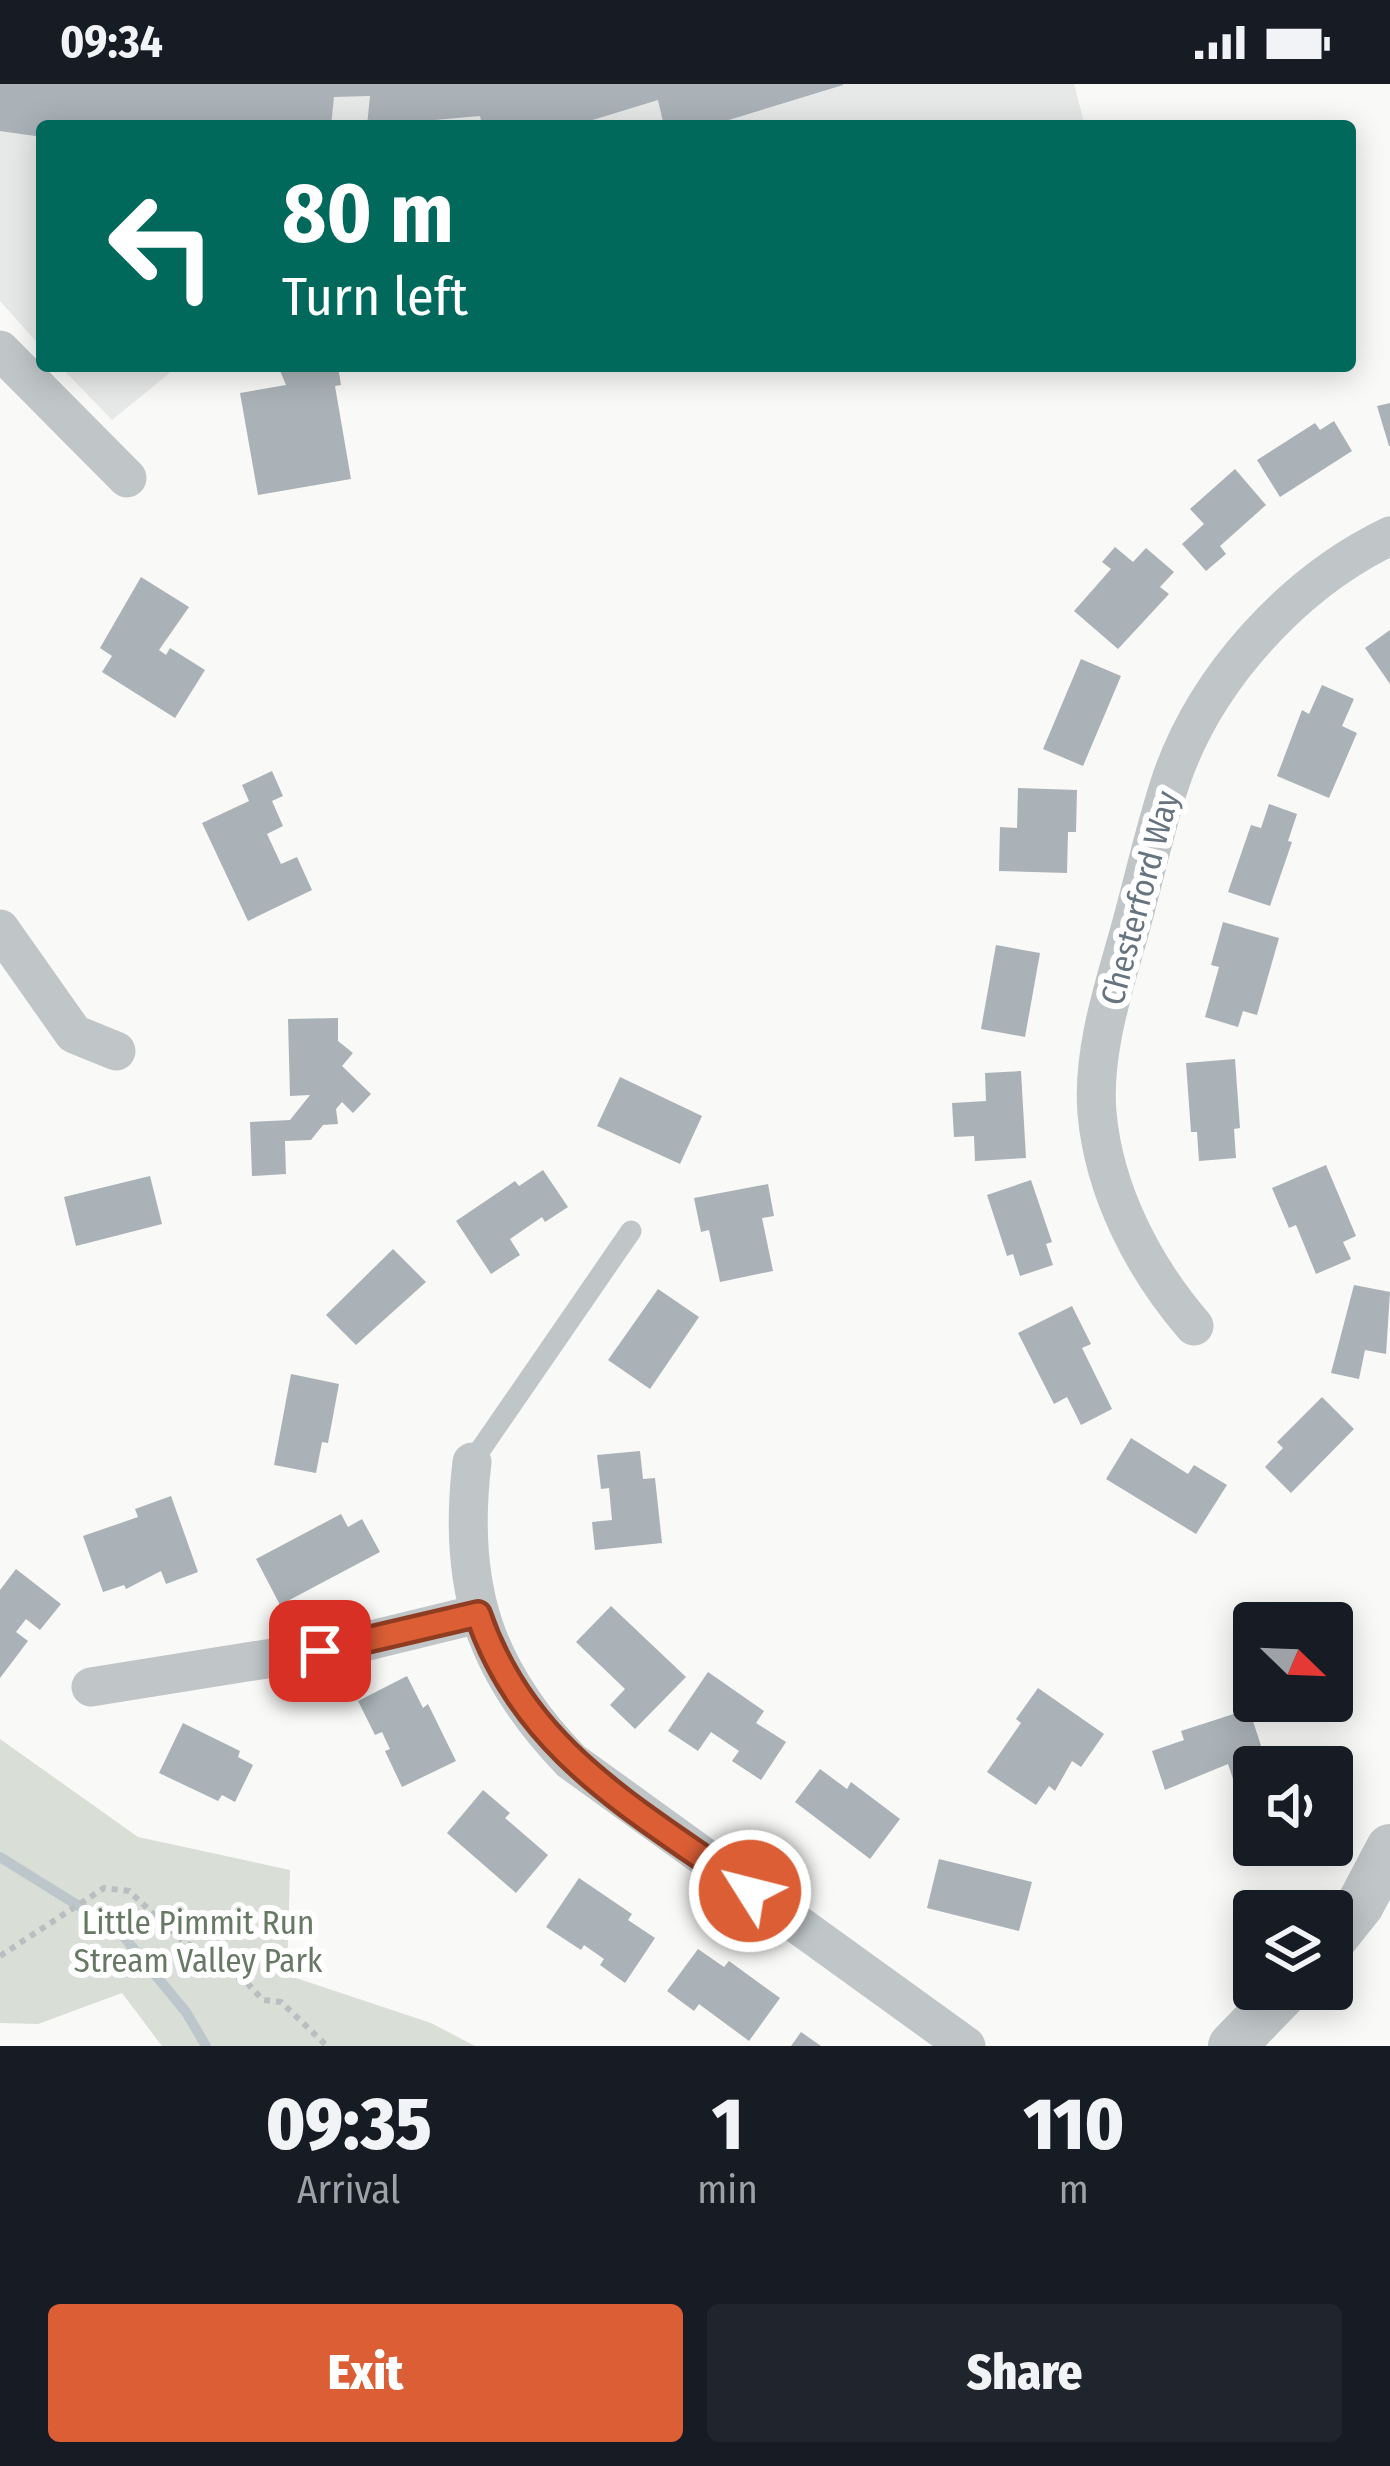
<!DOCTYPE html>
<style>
body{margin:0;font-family:"Fira Sans Condensed",sans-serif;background:#20242c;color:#f1f3f6;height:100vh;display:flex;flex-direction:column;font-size:45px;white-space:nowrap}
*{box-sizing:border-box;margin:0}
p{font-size:39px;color:#9ea1a6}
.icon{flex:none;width:66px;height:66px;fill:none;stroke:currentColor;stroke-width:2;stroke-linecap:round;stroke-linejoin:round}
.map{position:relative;height:1962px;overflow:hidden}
.panel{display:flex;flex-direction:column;background:#171b24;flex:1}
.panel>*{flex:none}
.hud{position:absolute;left:36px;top:36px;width:1320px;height:252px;border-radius:12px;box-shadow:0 6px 30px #0003;background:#00695c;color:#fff;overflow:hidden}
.needle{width:78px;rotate:113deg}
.controls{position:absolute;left:1233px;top:1518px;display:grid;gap:24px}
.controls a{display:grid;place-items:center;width:120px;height:120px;border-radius:12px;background:#171b24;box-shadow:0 6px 30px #0003;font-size:60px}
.pin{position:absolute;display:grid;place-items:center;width:102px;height:102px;color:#fff;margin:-51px;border-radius:24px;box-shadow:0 6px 18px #0006}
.me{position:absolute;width:132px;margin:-66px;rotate:306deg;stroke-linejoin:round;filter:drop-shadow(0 0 9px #0008)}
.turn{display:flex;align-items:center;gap:42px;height:252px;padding:0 48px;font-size:54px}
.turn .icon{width:156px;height:156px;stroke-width:2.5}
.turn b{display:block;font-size:84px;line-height:102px}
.eta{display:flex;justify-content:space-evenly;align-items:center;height:204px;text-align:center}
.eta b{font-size:72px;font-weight:800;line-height:84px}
.button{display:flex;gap:24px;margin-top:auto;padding:24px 48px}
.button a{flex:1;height:138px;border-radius:12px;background:#db5e35;color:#fff;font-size:48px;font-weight:800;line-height:138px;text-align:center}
.button a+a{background:#20242c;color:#f1f3f6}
.status{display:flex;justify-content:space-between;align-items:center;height:84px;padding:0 60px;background:#171b24;direction:ltr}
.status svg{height:33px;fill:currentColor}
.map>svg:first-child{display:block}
.built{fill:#e7e8e8}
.green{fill:#d9ded6}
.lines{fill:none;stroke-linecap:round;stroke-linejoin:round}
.stream{stroke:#bcc6cb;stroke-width:10}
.building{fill:#aab2b7}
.path{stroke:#bbbec0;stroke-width:6;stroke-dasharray:6 6;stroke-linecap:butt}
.service{stroke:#c0c5c8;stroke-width:21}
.minor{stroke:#c0c5c8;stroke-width:39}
.tertiary{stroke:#c0c5c8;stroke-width:48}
.route-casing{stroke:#8e3d22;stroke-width:30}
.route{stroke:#db5e35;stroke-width:21}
.labels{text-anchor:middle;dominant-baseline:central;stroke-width:12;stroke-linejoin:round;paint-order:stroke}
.street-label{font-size:33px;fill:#667480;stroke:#fff}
.park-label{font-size:33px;fill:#677964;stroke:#fff}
</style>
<div class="status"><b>09:34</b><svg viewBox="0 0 49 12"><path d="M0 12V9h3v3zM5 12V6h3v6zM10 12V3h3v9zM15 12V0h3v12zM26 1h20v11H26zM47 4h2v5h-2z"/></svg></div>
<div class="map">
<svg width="1390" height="1962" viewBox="0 0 1390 1962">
<rect width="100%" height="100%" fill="#f9f9f7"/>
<g class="built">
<polygon points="0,0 1074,0 1085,42 42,42 42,264 0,217"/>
<polygon points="60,282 178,282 112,336"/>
</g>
<polygon class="green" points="0,1655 138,1753 290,1786 287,1891 431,1939 475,1962 162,1962 122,1909 38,1940 0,1939"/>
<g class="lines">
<polyline class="stream" points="0,1773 119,1847 186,1928 206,1962"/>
</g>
<g class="building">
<polygon points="0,0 843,0 843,1 709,42 664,42 658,16 573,42 482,42 480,32 367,42 370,12 334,13 331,42 42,42 42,53 0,47"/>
<polygon points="278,282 338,282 341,301 335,302 351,395 258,411 240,309 286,301"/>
<polygon points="1390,319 1390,362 1389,362 1377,322"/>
<polygon points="1334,337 1352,367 1280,413 1257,376 1315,339 1320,346"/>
<polygon points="1235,385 1266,421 1220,462 1226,470 1206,487 1182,460 1204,440 1190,425"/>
<polygon points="1115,463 1133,478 1146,464 1174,488 1160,503 1169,510 1118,565 1074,527 1111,485 1102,478"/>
<polygon points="141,493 189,523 159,566 166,571 170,564 205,586 175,634 102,588 112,572 100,564"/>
<polygon points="1390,546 1390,600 1365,564"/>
<polygon points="1081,575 1121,592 1083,682 1043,665"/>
<polygon points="1322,601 1354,615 1342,642 1357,649 1329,714 1277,692 1302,626 1309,630"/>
<polygon points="272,687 283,712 272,717 283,742 267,750 281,780 297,773 312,806 248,837 202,739 249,717 242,701"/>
<polygon points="1018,704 1077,706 1076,748 1068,748 1067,789 999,787 1000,743 1017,744"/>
<polygon points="1269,720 1297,730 1288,757 1292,758 1270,822 1228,808 1251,741 1261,744"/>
<polygon points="1223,838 1279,854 1257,931 1243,927 1238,943 1205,933 1219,883 1211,881"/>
<polygon points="996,861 1040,869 1025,953 981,945"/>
<polygon points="338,934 338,957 353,969 342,982 371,1010 353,1029 342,1018 336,1025 338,1040 323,1041 311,1056 285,1057 286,1090 252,1092 250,1038 290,1036 310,1011 290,1012 288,935"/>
<polygon points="1235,975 1240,1044 1234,1045 1236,1074 1199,1077 1197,1048 1191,1048 1186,979"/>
<polygon points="1021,987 1026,1074 975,1077 974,1052 954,1053 952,1019 986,1017 985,989"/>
<polygon points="620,993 702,1032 680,1080 597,1042"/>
<polygon points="1326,1081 1356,1152 1343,1158 1351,1175 1316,1190 1296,1141 1289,1144 1272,1104"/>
<polygon points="543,1086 568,1123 545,1138 542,1133 510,1155 520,1171 491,1190 456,1137 515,1097 519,1102"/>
<polygon points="150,1092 162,1140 76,1162 64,1113"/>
<polygon points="1031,1096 1052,1158 1046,1160 1053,1181 1020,1192 1013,1170 1007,1172 987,1111"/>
<polygon points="768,1100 774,1132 762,1134 773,1187 720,1198 709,1146 701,1148 694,1114"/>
<polygon points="393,1165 426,1198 356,1261 326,1231"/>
<polygon points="1354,1201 1390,1208 1386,1270 1365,1266 1359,1295 1331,1289"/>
<polygon points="658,1205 699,1233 650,1305 608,1276"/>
<polygon points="1072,1222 1091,1260 1082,1264 1112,1325 1081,1341 1067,1313 1054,1320 1018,1249"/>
<polygon points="291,1290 339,1300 328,1359 322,1358 316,1389 274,1381"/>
<polygon points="1322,1313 1354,1345 1291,1409 1265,1383 1283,1364 1277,1358"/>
<polygon points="1131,1354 1188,1390 1194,1381 1227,1401 1196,1450 1106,1395"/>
<polygon points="640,1367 643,1395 655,1394 662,1459 595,1466 592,1438 612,1436 609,1404 601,1405 597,1371"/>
<polygon points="171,1412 198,1488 166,1500 161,1487 126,1505 124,1501 103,1508 83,1452 138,1433 135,1425"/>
<polygon points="341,1430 348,1443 362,1435 380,1468 280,1521 256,1475"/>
<polygon points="16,1485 61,1520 40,1546 26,1535 16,1548 28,1557 0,1594 0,1506"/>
<polygon points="611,1522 686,1593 635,1645 610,1621 625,1605 576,1558"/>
<polygon points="708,1588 764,1627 756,1639 786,1658 761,1696 732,1677 739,1667 711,1648 698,1667 668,1647"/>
<polygon points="407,1592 423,1624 428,1620 456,1677 402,1703 385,1667 390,1665 382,1648 375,1651 358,1617"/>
<polygon points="1038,1604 1104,1650 1081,1683 1072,1677 1055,1707 1049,1702 1036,1721 987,1688 1021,1639 1016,1635"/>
<polygon points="1249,1625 1268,1683 1254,1683 1254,1691 1234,1698 1228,1680 1165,1706 1152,1667 1184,1656 1181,1647"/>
<polygon points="183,1639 240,1667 238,1673 253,1681 235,1718 222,1711 218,1717 159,1689"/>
<polygon points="820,1685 847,1705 851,1698 900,1735 870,1775 795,1718"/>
<polygon points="483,1706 510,1729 505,1734 548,1771 516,1809 447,1749"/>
<polygon points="939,1775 1032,1798 1019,1847 927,1824"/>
<polygon points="579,1794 632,1830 628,1836 655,1854 625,1899 600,1881 604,1875 584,1861 581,1866 546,1843"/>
<polygon points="698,1865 724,1883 729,1877 780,1914 749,1957 699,1920 694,1927 667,1907"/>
<polygon points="801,1948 821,1962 791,1962"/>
</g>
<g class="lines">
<polyline class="path" points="0,1872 104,1804 129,1807 178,1853 248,1900 263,1916 281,1918 327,1962"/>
<polyline class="service" points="472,1378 631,1147"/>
<g class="minor">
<polyline points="0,266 127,394"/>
<polyline points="0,845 74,950 116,967"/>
<path d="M 1194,1242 C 1143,1183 1104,1107 1097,1029 C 1092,969 1113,906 1129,849 C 1143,799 1154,748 1170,699 C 1204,596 1292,499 1390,452"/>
<path d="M 472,1378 C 457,1503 484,1586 571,1677 L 966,1962"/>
<polyline points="91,1603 347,1562 478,1530"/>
</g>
<g class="tertiary">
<polyline points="1332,1856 1360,1821 1390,1764"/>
<polyline points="1232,1962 1287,1905"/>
</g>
</g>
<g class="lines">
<defs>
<path id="route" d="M 320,1567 L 478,1530 C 525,1669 638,1726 750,1807"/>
</defs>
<use href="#route" class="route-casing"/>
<use href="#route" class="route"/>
</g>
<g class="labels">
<g class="street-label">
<text transform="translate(1140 814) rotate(-75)">Chesterford Way</text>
</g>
<g class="park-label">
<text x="198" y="1839">Little Pimmit Run<tspan x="198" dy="38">Stream Valley Park</tspan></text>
</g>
</g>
</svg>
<div class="controls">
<a><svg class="needle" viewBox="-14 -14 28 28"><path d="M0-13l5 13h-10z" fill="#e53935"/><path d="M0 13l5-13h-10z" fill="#9ea1a6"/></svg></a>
<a><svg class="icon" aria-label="sound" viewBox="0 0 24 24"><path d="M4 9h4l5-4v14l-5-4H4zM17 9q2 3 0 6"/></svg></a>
<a><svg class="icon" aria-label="layers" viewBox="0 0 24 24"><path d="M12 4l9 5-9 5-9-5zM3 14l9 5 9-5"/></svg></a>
</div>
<div class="pin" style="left:320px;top:1567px;background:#d93025"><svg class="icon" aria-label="arrive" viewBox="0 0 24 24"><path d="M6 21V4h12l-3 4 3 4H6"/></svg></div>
<svg class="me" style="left:750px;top:1807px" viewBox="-20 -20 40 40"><circle r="17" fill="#db5e35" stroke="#fff" stroke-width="3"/><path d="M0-11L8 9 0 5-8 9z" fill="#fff"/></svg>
<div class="hud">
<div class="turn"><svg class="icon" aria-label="left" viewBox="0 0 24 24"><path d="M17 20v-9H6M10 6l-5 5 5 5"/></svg><div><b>80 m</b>Turn left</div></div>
</div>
</div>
<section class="panel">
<div class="eta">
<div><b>09:35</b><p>Arrival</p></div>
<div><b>1</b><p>min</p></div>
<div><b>110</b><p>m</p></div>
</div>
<div class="button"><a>Exit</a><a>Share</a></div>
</section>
